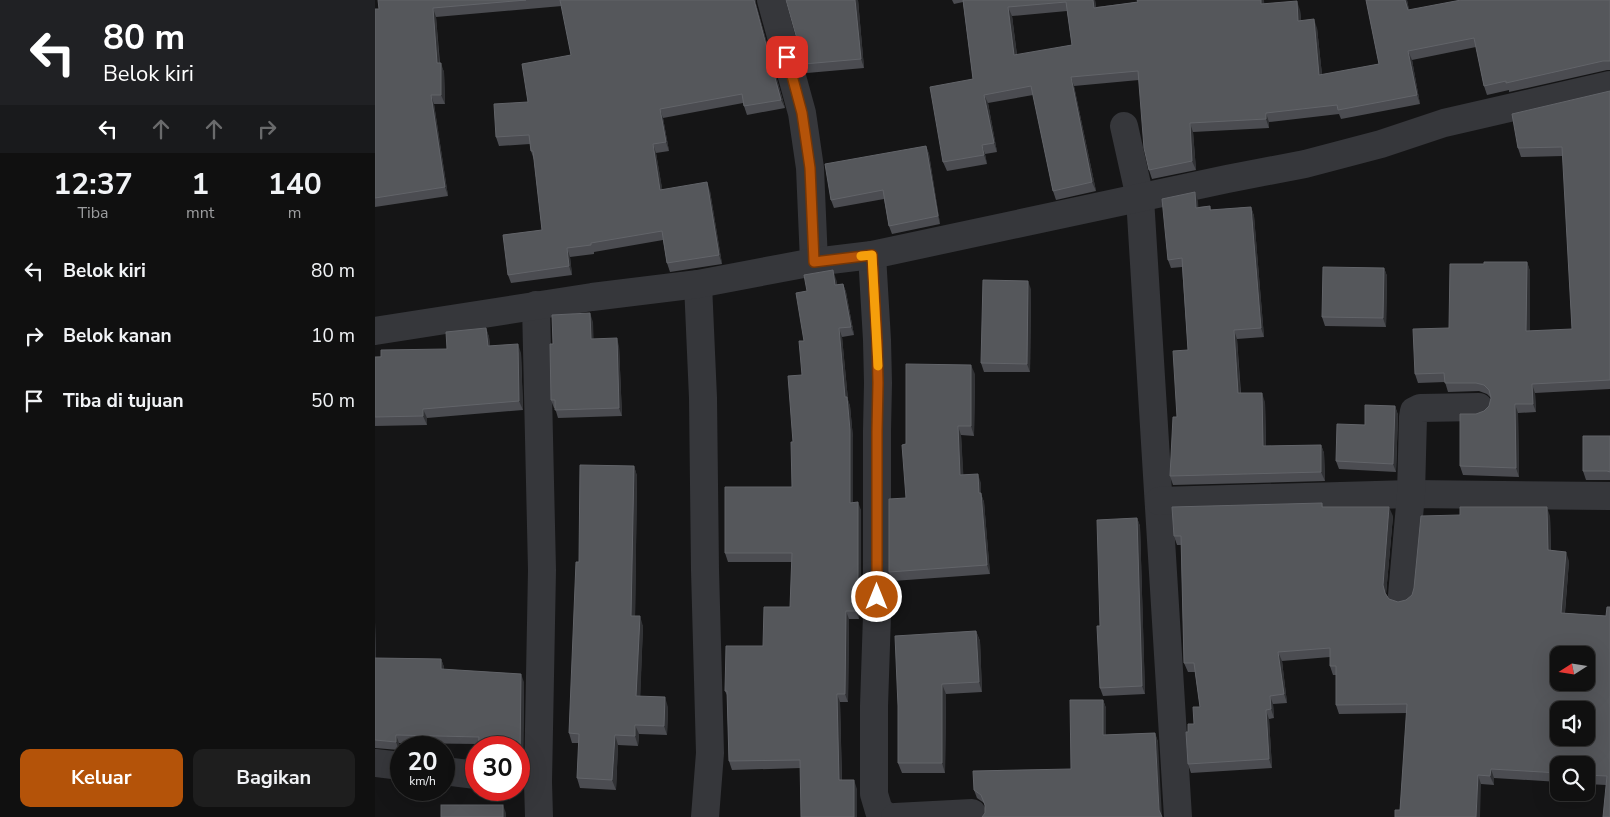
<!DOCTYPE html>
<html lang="id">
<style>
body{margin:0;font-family:"Nunito Sans",sans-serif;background:#1e1e1e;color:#f1f3f6;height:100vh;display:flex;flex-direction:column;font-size:19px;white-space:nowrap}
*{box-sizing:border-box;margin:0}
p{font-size:16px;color:#9c9d9f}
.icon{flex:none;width:28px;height:28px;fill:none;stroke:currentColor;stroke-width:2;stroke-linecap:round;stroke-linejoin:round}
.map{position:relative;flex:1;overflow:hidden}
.drawer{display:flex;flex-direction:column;background:#101010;width:375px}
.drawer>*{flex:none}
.top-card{background:#202124;color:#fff;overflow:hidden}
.needle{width:32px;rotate:258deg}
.buttons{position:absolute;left:1175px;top:646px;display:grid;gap:10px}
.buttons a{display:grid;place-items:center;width:45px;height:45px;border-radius:10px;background:#101010;box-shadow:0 5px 20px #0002,0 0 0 1px #303030;font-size:25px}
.speed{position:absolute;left:15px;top:736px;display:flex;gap:10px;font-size:25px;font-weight:700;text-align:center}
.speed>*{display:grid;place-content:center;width:65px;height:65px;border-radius:50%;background:#101010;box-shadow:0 5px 20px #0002,0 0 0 1px #303030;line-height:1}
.speed small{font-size:12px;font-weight:400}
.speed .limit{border:8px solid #d22;background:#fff;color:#111}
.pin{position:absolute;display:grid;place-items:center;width:42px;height:42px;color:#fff;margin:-21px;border-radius:10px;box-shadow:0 2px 8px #0006}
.me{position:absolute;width:55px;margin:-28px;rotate:0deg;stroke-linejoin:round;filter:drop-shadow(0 0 4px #0008)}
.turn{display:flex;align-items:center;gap:18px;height:105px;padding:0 20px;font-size:22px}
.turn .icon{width:65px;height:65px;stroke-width:2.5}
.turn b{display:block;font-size:35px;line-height:42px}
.lanes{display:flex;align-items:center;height:48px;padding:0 20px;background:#0003;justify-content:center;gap:25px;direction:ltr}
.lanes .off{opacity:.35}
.eta{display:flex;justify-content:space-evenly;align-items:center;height:85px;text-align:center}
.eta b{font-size:30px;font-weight:700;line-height:35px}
.button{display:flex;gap:10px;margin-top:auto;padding:10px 20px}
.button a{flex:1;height:58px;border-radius:10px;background:#b45309;color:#fff;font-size:20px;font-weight:700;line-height:58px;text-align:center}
.button a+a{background:#1e1e1e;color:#f1f3f6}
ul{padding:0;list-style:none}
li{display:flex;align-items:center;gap:15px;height:65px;padding:0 20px}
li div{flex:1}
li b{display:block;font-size:19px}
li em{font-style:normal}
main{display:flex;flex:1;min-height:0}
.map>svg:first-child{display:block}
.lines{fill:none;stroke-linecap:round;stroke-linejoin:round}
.street{stroke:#36373b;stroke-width:28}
.wall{fill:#4b4c51;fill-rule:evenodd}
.shaded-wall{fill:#313235}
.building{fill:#55575b;stroke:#626469;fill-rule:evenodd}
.route-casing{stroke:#753606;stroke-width:12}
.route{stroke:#b45309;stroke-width:9}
.slow{stroke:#f59e0b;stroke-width:9}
</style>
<main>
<section class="drawer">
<div class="top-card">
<div class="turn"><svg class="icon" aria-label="left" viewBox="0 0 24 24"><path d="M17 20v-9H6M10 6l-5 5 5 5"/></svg><div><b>80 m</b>Belok kiri</div></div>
<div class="lanes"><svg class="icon" aria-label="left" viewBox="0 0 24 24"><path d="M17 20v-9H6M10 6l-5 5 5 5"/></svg><svg class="icon off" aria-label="ahead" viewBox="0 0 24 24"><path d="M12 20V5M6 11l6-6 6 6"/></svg><svg class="icon off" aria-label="ahead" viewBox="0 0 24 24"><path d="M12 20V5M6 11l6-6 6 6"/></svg><svg class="icon off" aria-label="right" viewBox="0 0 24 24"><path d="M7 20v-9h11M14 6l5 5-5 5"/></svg></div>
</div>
<div class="eta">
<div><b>12:37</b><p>Tiba</p></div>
<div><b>1</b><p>mnt</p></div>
<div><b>140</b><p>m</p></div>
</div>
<ul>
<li><svg class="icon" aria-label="left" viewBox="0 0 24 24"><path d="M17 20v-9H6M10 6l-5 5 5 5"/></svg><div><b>Belok kiri</b></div><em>80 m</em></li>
<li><svg class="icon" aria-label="right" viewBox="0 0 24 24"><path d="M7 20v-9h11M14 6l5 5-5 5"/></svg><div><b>Belok kanan</b></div><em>10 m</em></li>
<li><svg class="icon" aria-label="arrive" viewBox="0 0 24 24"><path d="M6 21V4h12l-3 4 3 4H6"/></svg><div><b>Tiba di tujuan</b></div><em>50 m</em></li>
</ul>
<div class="button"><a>Keluar</a><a>Bagikan</a></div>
</section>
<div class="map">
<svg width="1235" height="817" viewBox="0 0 1235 817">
<rect width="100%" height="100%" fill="#151516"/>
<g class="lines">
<g class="street">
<polyline points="396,0 427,113 435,168 439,262"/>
<polyline points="749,126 765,198 803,817"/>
<polyline points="497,255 502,340 503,383 502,431 502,615 499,706 499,794 504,811 513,817"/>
<polyline points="323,284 328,398 330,570 335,753 330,817"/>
<polyline points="161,305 167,570 163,782 164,817"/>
<polyline points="0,331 217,297 323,284 439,262 497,255 852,179 930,164 1006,144 1069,123 1235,85"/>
<polyline points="784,501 1036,494 1235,496"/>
<polyline points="1027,595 1036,494 1038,417 1039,411 1045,408 1104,407"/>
<polyline points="0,763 26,766"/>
<polyline points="69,771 101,775"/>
<polyline points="520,817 597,813 598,817"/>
</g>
</g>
<g class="wall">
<polygon points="3,0 381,0 381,4 410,108 372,115 368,103 288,118 294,151 281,153 287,189 335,191 347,264 295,272 292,263 288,240 219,252 219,254 195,257 197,275 136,283 133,275 167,230 159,160 156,151 155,144 124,146 121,137 196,55 187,6 61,17 65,63 69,72 70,104 59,104 73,196 0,207 0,9 4,9"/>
<polygon points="483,0 489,68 432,73 429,64"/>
<path d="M 577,0 L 720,0 L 721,7 L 763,2 L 762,0 L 889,0 L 889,4 L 925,10 L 926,20 L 942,28 L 947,75 L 1004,64 L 991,0 L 1032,0 L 1034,10 L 1235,0 L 1235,70 L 1232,70 L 1134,92 L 1134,90 L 1112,95 L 1109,86 L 1101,47 L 1037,60 L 1045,104 L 966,119 L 964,114 L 894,122 L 894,128 L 818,132 L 821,170 L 777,179 L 774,170 L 764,80 L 699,86 L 721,191 L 681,200 L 678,191 L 658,95 L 613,103 L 622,152 L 610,154 L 612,164 L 572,171 L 568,162 L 598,79 L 588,2 L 579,4 ZM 692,11 L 697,45 L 642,55 L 637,16 Z"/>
<polygon points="1235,91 1235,389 1160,393 1161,412 1143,413 1144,477 1088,475 1085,466 1101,414 1109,411 1114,406 1116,398 1112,394 1104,391 1073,392 1070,382 1043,383 1040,374 1074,328 1109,264 1152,262 1155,271 1155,331 1197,329 1188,156 1146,157 1143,148"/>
<polygon points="551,146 554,154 565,224 517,234 514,226 509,199 459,208 456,200"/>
<polygon points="823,201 823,207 835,206 836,210 876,207 879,216 889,337 862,339 866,393 890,402 891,446 946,445 949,453 950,481 798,485 795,476 802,417 813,350 807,267 796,268 793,260"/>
<polygon points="1009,268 1012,276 1011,327 950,326 947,317"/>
<polygon points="461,279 462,285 468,284 471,292 479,335 467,337 473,400 475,406 478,438 478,502 486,510 486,583 484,619 474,619 473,702 465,702 467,780 482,789 426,768 357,770 354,761 352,695 350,691 388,646 415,607 417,562 353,562 350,553 417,487 418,442 427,375 429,341 432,291"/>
<polygon points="656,289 655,372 609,372 606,363"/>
<polygon points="218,322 218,339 244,346 247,416 183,418 180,408 179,408 176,400 178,344"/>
<polygon points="111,328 114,337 115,346 146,353 148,410 52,418 52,425 0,426 0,357 72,349"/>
<polygon points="600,374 599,436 586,435 588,475 606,483 606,494 609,502 615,574 518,581 514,572 531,498 531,444"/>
<polygon points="1020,406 1023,415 1021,472 964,469 961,461 990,425"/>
<polygon points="1235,436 1235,480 1211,480 1208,471"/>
<polygon points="259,466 262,476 260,616 268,626 265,696 293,707 292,735 264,734 263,746 243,745 241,790 205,788 202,778 204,743 197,743 194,733 204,562"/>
<polygon points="947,503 948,507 1018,516 1011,594 1014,599 1023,602 1031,600 1175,516 1176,550 1194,561 1190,613 1231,616 1235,817 1231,785 1211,784 1211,765 1184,765 1184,782 1119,778 1119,785 1106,784 1025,810 1032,713 964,714 961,705 961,675 958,675 955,666 955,657 907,661 912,703 898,704 899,718 894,719 897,768 816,773 813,764 813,732 819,724 825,707 820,672 813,672 809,663 806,545 802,545 799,536"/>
<polygon points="762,518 765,526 770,694 728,696 725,688 725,626"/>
<polygon points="0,622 1,658 66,659 69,667 69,670 149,682 148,767 144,767 144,748 103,744 24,743 24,750 0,748"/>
<polygon points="601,631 605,641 607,692 571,694 570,773 527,773 523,763 523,706"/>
<polygon points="728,700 731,708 731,735 780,733 783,742 610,813 610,806 609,803 602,798 599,790 696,769"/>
</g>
<g class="shaded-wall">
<polygon points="379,0 381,0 381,4 410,108 406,100"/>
<polygon points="480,0 483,0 489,68 486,59"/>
<polygon points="718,0 720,0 722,17 719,8"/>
<polygon points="886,0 889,0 890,13 886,4"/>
<polygon points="1030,0 1032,0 1036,19 1033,10"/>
<polygon points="922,1 925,10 927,30 923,21"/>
<polygon points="633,7 637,16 643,64 639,55"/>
<polygon points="58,8 61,17 65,72 62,63"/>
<polygon points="939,19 942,28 948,84 944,75"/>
<polygon points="1033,51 1037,60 1045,104 1042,95"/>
<polygon points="66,63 69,72 70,104 66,95"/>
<polygon points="696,77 699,86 721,191 717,182"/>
<polygon points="56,95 59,104 73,196 70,187"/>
<polygon points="609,95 613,103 622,152 619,143"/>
<polygon points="285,109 288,118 294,151 291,142"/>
<polygon points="891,113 894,122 894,128 891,119"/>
<polygon points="815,123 818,132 821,170 817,161"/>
<polygon points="278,144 281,153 289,199 285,190"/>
<polygon points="607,145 610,154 612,164 609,155"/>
<polygon points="551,146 554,154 565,224 563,216"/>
<polygon points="332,182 335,191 347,264 344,255"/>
<polygon points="820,192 823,201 824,216 821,208"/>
<polygon points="876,207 879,216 889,337 886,328"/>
<polygon points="192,248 195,257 197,275 194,266"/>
<polygon points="1152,262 1155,271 1155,340 1151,331"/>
<polygon points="1009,268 1012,276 1011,327 1008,318"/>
<polygon points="458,270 461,279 463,294 460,285"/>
<polygon points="653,281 656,289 655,372 652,364"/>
<polygon points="468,284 471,292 479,335 476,327"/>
<polygon points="215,313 218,322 219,347 216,339"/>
<polygon points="111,328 114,337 116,355 113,346"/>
<polygon points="464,328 467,337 473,400 475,406 478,438 478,511 475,503 470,397"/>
<polygon points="859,330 862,339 866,402 863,393"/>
<polygon points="242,338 244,346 247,416 244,408"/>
<polygon points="143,344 146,353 148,410 144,401"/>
<polygon points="596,365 600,374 599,436 596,426"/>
<polygon points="1157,384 1160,393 1161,412 1158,404"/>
<polygon points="887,393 890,402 891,455 888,446"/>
<polygon points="1140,404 1143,413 1144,477 1141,468"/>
<polygon points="1020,406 1023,415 1021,472 1018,464"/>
<polygon points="48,409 52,418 52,425 48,416"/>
<polygon points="583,426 586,435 589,484 585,475"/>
<polygon points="946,445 949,453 950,481 946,472"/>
<polygon points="259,466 262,476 260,626 256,616"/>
<polygon points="603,474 606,483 606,494 609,502 615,574 612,565 604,493"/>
<polygon points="483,502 486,510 486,583 484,619 481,611"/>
<polygon points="1014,507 1018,516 1011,594 1013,602 1010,593 1008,585"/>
<polygon points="1172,507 1175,516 1176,559 1173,550"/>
<polygon points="762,518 765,526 770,694 767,686"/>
<polygon points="1191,552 1194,561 1189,622 1186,613"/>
<polygon points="471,611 474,619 473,702 470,694"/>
<polygon points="265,616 268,626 265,706 261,696"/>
<polygon points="0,622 1,666 0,662"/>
<polygon points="601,631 605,641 607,692 604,682"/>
<polygon points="903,652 907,661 912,703 909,694"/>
<polygon points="66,659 69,667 69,677 66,669"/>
<polygon points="146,674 149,682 148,767 145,759"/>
<polygon points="567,684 571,694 570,773 567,763"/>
<polygon points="462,694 465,702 467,789 464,780"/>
<polygon points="895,696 898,704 899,718 896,709"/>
<polygon points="290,697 293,707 292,735 289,726"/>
<polygon points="728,700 731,708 731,743 728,735"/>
<polygon points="891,710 894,719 897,768 894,759"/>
<polygon points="260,725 264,734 263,746 260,736"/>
<polygon points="780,733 783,742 787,817 784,810"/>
<polygon points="21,735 24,743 24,750 21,742"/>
<polygon points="240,735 243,745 241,790 237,780"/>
<polygon points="1116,769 1119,778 1119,785 1115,776"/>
<polygon points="1103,775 1106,784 1105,817 1101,817"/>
<polygon points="479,780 482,789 482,817 479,817"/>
<polygon points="128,805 131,813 131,817 128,817"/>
</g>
<g class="building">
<polygon points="3,0 151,0 58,8 62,63 66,63 66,95 56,95 70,187 0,198 0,9 4,9"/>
<polygon points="185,0 379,0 406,100 369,106 367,94 285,109 291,142 278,144 285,190 332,182 344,255 292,263 287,231 216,243 216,245 192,248 194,266 133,275 128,235 167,230 158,151 156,151 154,135 121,137 119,104 153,102 147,64 196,55"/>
<polygon points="411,0 480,0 486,59 429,64"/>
<path d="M 588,0 L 718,0 L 719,8 L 763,2 L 762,0 L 886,0 L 886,4 L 922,1 L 923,21 L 939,19 L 944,75 L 1004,64 L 991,0 L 1030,0 L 1033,10 L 1086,0 L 1235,0 L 1235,61 L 1228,61 L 1131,83 L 1131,81 L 1109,86 L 1099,38 L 1033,51 L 1042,95 L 963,110 L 962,105 L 891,113 L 891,119 L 815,123 L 817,161 L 774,170 L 769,148 L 763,71 L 696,77 L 717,182 L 678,191 L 656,86 L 609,95 L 619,143 L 607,145 L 609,155 L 568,162 L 555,87 L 598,79 ZM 691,2 L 697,45 L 639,55 L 633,7 Z"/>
<polygon points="1235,91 1235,380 1157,384 1158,404 1140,404 1141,468 1085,466 1085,414 1101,414 1109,411 1114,406 1116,398 1114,390 1109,385 1101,383 1070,383 1069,373 1040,374 1038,329 1074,328 1075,264 1109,264 1109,262 1152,262 1151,331 1197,329 1187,147 1143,148 1137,114"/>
<polygon points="551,146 563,216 514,226 508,190 456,200 450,164"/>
<polygon points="820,192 821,208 835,206 835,210 876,207 886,328 859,330 863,393 887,393 888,446 946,445 946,472 795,476 798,417 802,417 798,351 813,350 807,258 793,260 787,199"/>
<polygon points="948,267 1009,268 1008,318 947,317"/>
<polygon points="458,270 460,285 468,284 476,327 464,328 470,397 472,397 475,430 475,503 483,502 483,575 481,611 471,611 470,694 462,694 464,780 479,780 479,817 426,817 425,760 354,761 352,691 350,691 351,646 388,646 389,607 415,607 417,553 350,553 350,487 417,487 416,442 418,442 413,376 427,375 424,341 429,341 421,293 432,291 429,275"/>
<polygon points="608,280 653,281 652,364 606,363"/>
<polygon points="215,313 216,339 242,338 244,408 180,410 180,400 176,400 175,344 178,344 177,315"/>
<polygon points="111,328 113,346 143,344 144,401 48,409 48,416 0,417 0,357 6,357 6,350 72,349 71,332"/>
<polygon points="531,364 596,365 596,426 583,426 585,475 603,474 604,493 606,493 612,565 514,572 514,499 531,498 527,445 531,444"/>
<polygon points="990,405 1020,406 1018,464 961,461 962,424 990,425"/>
<polygon points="1208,436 1235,436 1235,472 1232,471 1208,471"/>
<polygon points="205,465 259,466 256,616 265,616 261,696 290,697 289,726 260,725 260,736 240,735 237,780 202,778 204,734 194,733 201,562 204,562"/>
<path d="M 947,503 L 947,507 L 1014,507 L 1008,585 L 1010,593 L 1014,599 L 1023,602 L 1031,600 L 1037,595 L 1039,588 L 1046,516 L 1085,515 L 1085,507 L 1172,507 L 1173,550 L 1191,552 L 1186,613 L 1231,616 L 1232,607 L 1235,607 L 1235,817 L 1228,817 L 1232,776 L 1211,775 L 1211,765 L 1184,765 L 1184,773 L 1116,769 L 1115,776 L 1103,775 L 1101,817 L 1020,817 L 1020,810 L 1025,810 L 1032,704 L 961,705 L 961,666 L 955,666 L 955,648 L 903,652 L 909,694 L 895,696 L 896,709 L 891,710 L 894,759 L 813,764 L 811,732 L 813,732 L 813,724 L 819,724 L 818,707 L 825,707 L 819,663 L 809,663 L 806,536 L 799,536 L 797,507 ZM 1184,655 L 1211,655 L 1211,682 L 1184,682 ZM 1184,710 L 1211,710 L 1211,738 L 1184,738 Z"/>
<polygon points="762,518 767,686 725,688 722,626 725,626 722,520"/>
<polygon points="601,631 604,682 567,684 567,763 523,763 523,706 520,636"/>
<polygon points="0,658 66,659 66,669 146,674 145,759 144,759 144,748 103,748 104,737 21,735 21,742 0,740"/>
<polygon points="695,700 728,700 728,735 780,733 784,810 787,817 607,817 610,813 610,805 606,795 599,790 598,771 696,769"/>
<rect x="66" y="805" width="62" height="12"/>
</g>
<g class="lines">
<defs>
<polyline id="route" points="412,57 427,113 435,168 439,262 497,255 502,340 503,383 502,431 502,597"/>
</defs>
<use href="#route" class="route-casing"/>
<use href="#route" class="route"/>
<polyline class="slow" points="486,256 497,255 503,366"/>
</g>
</svg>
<div class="buttons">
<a><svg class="needle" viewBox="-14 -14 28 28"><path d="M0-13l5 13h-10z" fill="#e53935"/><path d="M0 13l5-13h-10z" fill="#9c9d9f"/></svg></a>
<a><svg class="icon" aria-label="sound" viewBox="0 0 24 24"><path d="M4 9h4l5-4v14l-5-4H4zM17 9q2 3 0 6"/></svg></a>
<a><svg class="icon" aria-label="search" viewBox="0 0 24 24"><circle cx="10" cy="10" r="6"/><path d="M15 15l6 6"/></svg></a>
</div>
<div class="speed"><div>20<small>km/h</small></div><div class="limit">30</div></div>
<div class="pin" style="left:412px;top:57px;background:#d93025"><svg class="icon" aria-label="arrive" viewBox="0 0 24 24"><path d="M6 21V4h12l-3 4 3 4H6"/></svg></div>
<svg class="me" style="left:502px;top:597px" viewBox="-20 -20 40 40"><circle r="17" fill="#b45309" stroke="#fff" stroke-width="3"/><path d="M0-11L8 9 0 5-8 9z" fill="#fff"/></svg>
</div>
</main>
